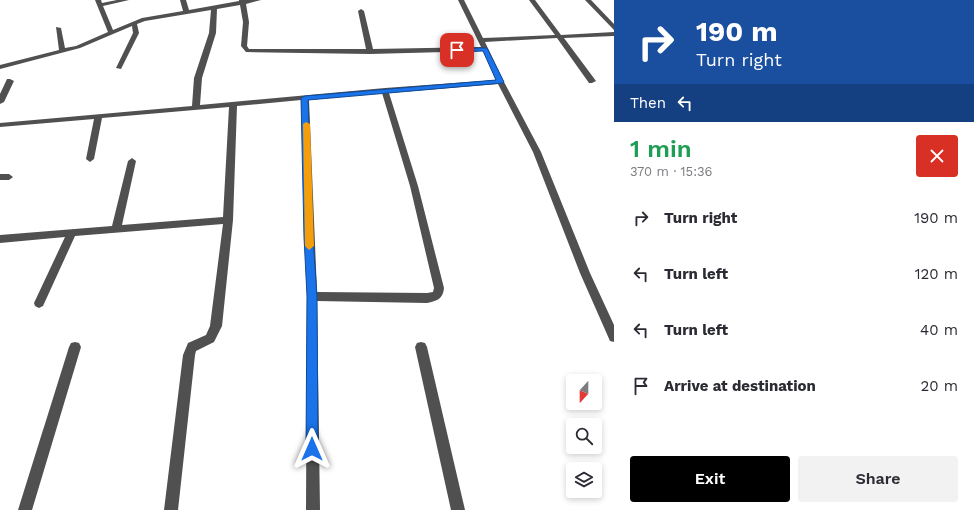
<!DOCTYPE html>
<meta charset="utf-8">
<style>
body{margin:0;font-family:"Work Sans",sans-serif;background:#f2f2f3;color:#2b2b33;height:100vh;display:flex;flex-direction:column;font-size:15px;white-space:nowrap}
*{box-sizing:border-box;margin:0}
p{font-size:13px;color:#7c7c81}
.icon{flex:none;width:22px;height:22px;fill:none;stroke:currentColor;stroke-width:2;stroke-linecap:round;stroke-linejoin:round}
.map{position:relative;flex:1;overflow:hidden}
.sheet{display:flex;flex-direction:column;background:#fff;width:360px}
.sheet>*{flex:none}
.banner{background:#1a4fa0;color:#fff;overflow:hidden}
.needle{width:26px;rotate:201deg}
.tools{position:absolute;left:566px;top:374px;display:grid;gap:8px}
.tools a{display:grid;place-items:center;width:36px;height:36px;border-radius:4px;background:#fff;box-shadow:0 2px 6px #0003;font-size:20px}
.pin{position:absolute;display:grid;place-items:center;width:34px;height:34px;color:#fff;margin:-17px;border-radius:8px;box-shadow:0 2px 6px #0006}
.me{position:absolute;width:44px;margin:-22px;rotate:0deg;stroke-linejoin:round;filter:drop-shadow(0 0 3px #0008)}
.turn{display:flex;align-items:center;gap:14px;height:84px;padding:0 16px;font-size:18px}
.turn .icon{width:52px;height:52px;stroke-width:2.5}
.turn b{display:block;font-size:28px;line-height:34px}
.then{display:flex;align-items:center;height:38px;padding:0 16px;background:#0003;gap:8px;font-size:15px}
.round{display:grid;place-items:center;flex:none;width:42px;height:42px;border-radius:4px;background:#f2f2f3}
.overview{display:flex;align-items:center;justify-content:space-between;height:68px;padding:0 16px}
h1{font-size:24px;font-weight:600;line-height:30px;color:#1e9e55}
.cta{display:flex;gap:8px;margin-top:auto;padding:8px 16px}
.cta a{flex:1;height:46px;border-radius:4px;background:#000;color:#fff;font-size:16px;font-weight:600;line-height:46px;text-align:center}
.cta a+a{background:#f2f2f3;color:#2b2b33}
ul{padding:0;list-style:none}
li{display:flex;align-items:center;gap:12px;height:56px;padding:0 16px}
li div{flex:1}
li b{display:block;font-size:15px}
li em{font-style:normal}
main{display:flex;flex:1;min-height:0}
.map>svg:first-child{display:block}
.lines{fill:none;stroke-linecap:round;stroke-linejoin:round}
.minor{fill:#505050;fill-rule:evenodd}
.route{fill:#1a73e8;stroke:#114b97}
.slow{fill:#f59e0b}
</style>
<main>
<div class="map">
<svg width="614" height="510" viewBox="0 0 614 510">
<rect width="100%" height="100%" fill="#fff"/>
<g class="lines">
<g class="minor">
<path d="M 95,0 L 101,0 L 102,3 L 117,0 L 129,0 L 103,6 L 113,30 L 142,18 L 183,11 L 180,0 L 186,0 L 189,10 L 239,1 L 239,0 L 261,0 L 246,4 L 249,22 L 247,46 L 249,49 L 366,49 L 358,11 L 361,9 L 364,11 L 373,49 L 481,47 L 458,0 L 464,0 L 483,38 L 555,35 L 529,0 L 535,0 L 561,35 L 614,32 L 614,36 L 564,38 L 596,81 L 592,83 L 589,83 L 557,38 L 485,42 L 504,82 L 541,152 L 590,273 L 614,325 L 614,342 L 610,341 L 580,273 L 533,152 L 498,84 L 389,93 L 418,186 L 444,288 C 443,299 437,301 427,303 L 317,301 L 320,510 L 306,510 L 307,296 L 301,100 L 237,106 L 233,220 L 222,326 L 214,342 L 196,351 L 195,355 L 178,510 L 164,510 L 183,355 L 188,343 L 206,335 L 210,326 L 223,224 L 75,236 L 43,306 L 39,308 L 35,306 L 34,303 L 65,237 L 0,243 L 0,235 L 112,226 L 128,161 L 132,158 L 136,161 L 122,225 L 223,217 L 229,107 L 102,118 L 94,159 L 90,162 L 86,159 L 94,119 L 0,127 L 0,123 L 192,106 L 194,78 L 209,33 L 211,10 L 145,21 L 137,24 L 139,33 L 121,69 L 116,68 L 133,33 L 132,26 L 80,48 L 0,69 L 0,65 L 59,50 L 56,27 L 61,28 L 65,48 L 76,46 L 108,32 ZM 240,5 L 243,22 L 241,46 L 246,52 L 370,54 L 483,51 L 496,80 L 385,88 L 200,105 L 202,78 L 216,33 L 217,9 ZM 382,93 L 410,186 L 434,288 L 433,292 L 427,293 L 317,292 L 309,100 Z"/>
<polygon points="585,0 591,0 614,24 614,30"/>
<polygon points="7,79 10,79 14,81 4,102 0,104 0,94"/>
<polygon points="0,174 9,174 13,177 9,180 0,180"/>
<polygon points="75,342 79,343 81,347 32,510 18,510 69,347 71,343"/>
<polygon points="421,342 425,343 427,347 465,510 451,510 415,347 417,343"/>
</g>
</g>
<polygon class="route" points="487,48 504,82 503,83 308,100 313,237 317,296 318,449 317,453 312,455 308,453 306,449 307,296 304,237 301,98 305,96 496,80 483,51 457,52 454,50 457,48"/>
<polygon class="slow" points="306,122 310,124 314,246 309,250 305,246 303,124"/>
</svg>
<div class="tools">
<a><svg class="needle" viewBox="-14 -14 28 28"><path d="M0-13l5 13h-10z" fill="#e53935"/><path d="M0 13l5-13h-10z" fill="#7c7c81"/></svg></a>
<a><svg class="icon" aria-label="search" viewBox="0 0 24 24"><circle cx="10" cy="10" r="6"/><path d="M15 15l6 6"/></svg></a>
<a><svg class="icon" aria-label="layers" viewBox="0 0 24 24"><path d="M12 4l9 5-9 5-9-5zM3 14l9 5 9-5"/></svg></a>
</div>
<div class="pin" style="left:457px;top:50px;background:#d93025"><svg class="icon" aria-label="arrive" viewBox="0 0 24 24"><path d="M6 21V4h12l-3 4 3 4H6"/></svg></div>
<svg class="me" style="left:312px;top:449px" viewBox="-20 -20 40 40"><path d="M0-17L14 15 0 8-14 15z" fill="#1a73e8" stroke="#fff" stroke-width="4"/></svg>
</div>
<section class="sheet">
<div class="banner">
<div class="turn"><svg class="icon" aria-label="right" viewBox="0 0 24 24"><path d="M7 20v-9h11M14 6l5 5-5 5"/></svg><div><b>190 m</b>Turn right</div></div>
<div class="then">Then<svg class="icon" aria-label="left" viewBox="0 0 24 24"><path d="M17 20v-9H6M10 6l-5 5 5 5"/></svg></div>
</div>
<div class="overview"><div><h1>1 min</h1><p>370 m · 15:36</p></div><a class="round" style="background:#d93025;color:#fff"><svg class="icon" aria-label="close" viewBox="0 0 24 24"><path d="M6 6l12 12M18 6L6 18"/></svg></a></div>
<ul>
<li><svg class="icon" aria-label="right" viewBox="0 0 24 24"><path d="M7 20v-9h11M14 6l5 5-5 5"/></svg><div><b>Turn right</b></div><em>190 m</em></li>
<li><svg class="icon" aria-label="left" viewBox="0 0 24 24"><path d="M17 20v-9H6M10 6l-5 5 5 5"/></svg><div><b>Turn left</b></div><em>120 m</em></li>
<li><svg class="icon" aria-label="left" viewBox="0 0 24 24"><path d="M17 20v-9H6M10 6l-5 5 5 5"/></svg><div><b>Turn left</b></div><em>40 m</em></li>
<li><svg class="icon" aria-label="arrive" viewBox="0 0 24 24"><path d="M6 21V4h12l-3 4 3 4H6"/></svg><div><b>Arrive at destination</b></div><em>20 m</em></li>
</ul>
<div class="cta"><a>Exit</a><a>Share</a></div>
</section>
</main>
